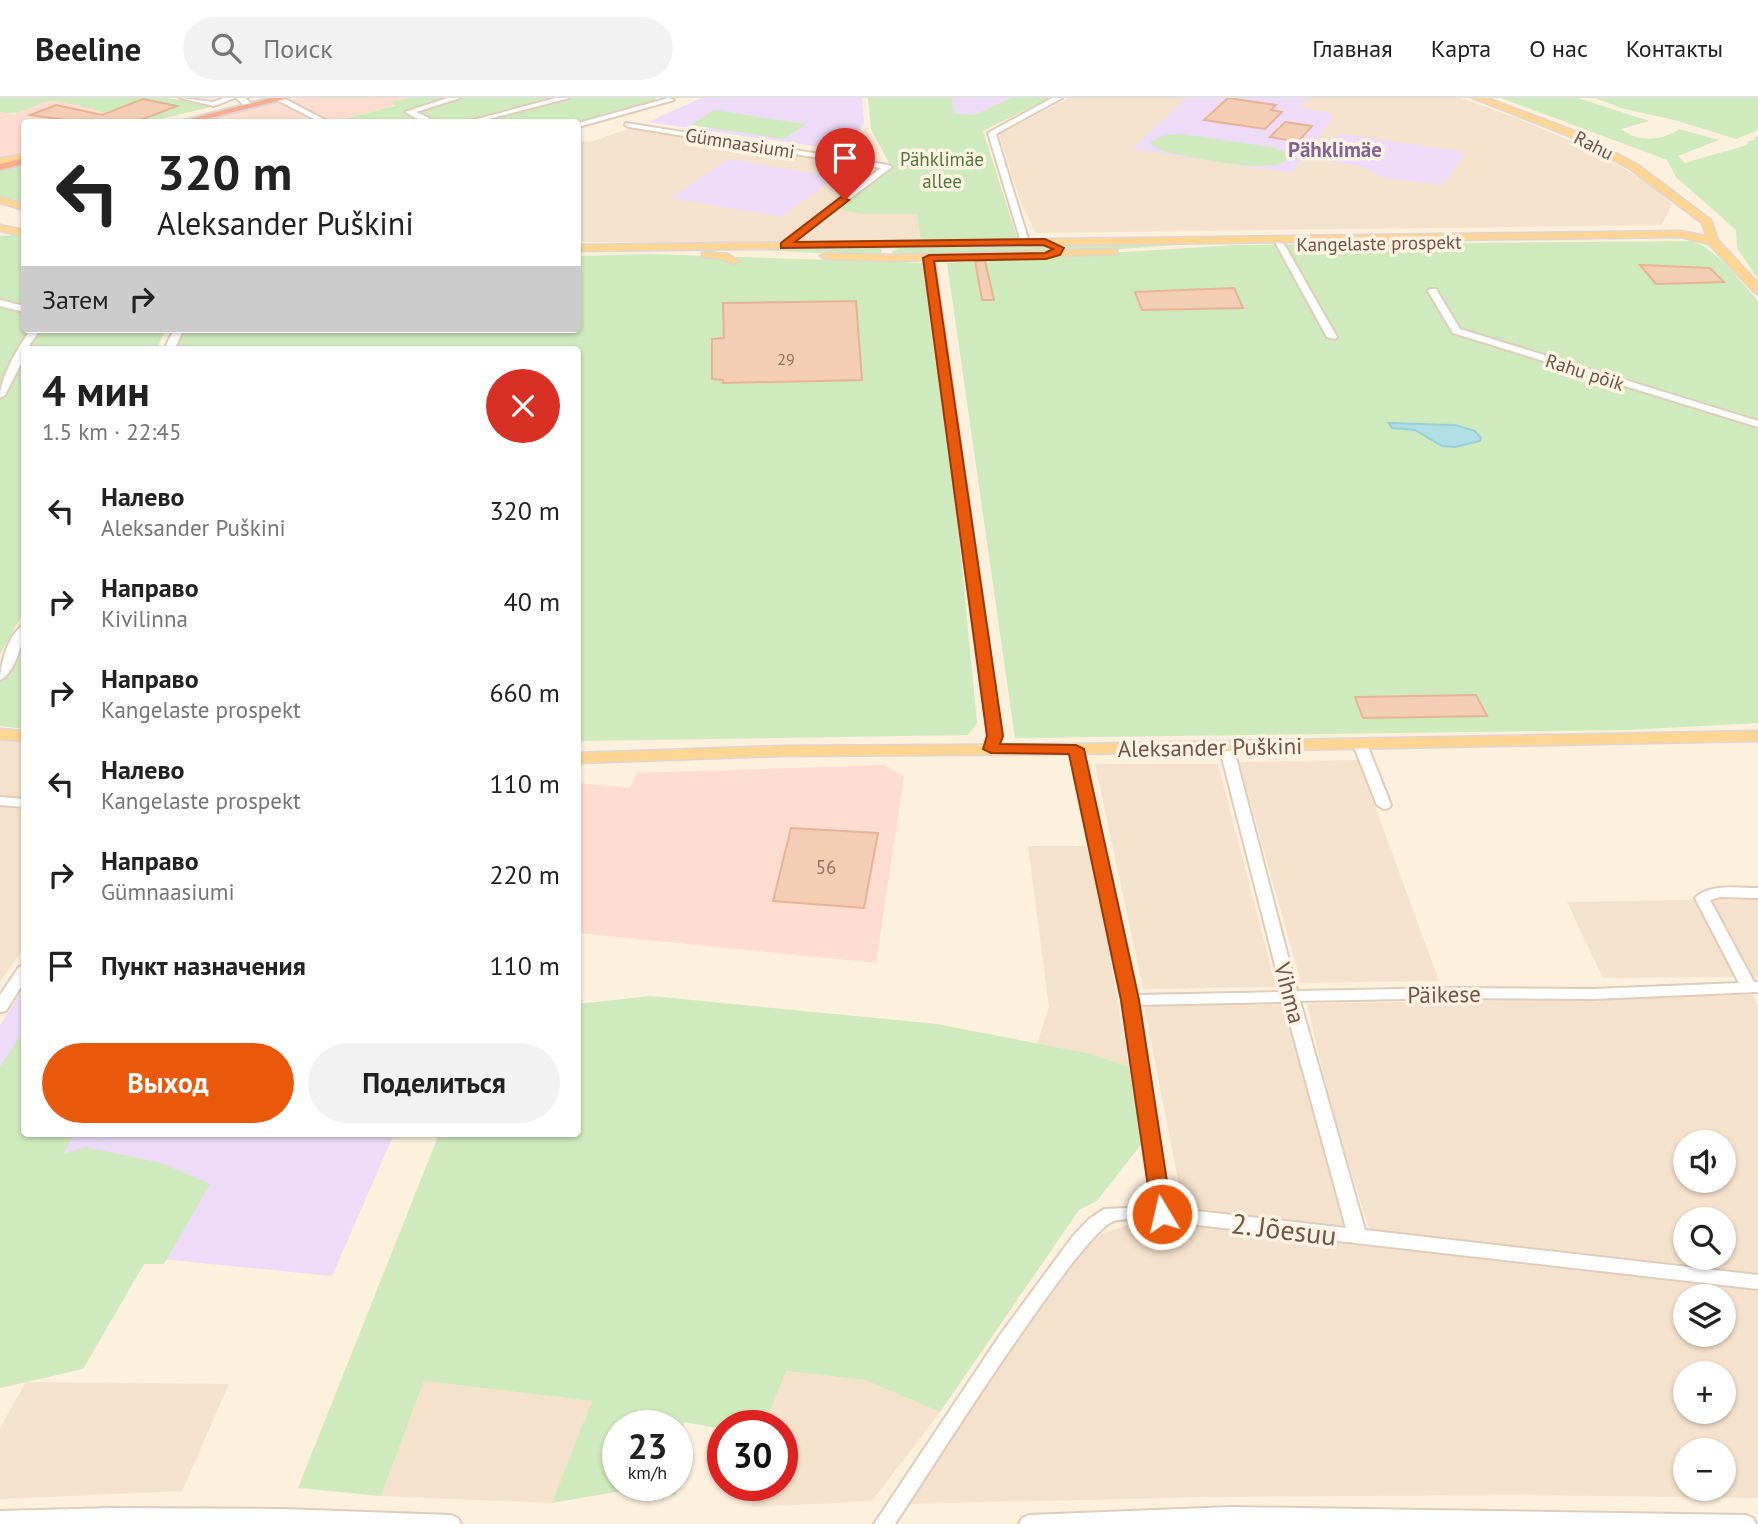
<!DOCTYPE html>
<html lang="ru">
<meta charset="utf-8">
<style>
body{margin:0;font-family:"PT Sans",sans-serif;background:#f2f2f2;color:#222;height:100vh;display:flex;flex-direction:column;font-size:26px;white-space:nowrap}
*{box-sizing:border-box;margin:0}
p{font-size:23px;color:#767676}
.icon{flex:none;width:38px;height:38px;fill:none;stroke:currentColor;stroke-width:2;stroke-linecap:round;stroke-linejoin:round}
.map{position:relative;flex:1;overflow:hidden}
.drawer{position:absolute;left:21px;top:248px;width:560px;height:791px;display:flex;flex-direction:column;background:#fff;border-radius:7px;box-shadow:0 2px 5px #0004}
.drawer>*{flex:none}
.hud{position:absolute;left:21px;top:21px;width:560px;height:214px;border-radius:7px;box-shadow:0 2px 5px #0004;background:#fff;color:#222;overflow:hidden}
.controls{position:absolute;left:1673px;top:1032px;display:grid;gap:14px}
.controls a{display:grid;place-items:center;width:63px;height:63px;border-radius:50%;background:#fff;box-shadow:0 2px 5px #0004;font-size:35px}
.speed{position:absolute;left:602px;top:1312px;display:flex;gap:14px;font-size:35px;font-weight:700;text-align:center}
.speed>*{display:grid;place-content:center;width:91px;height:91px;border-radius:50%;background:#fff;box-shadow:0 2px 5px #0004;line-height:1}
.speed small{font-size:18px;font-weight:400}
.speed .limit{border:10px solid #d22;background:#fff;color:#111}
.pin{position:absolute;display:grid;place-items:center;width:60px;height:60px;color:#fff;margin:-72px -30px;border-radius:50% 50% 50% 0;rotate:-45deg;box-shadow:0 0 7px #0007}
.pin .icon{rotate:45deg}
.me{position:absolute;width:77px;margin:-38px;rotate:351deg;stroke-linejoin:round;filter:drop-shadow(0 0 5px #0008)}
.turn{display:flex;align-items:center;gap:24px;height:147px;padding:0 21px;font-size:32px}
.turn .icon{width:91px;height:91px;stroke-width:2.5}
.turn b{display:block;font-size:49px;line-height:60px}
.then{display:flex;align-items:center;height:66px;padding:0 21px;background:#0003;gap:14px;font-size:26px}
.round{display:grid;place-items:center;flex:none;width:74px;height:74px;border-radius:37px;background:#f2f2f2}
.head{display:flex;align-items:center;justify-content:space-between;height:119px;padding:0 21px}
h1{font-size:42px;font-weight:600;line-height:52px}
.primary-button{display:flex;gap:14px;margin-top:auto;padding:14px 21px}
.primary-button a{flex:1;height:80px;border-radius:42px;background:#ea580c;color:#fff;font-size:28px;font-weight:600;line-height:80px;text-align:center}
.primary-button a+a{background:#f2f2f2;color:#222}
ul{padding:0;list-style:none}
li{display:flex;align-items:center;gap:21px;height:91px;padding:0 21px}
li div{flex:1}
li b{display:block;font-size:26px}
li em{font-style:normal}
header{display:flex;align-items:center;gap:42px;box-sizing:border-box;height:98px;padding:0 35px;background:#fff;border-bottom:2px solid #e0e0e0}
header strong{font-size:33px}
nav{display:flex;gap:38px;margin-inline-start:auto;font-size:24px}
.search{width:490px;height:63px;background:#f2f2f2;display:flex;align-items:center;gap:18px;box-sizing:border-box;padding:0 24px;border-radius:38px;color:#767676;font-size:26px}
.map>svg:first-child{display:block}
.residential{fill:#f4e2cc;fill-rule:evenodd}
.commercial{fill:#feddd0}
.education{fill:#eddbf8}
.green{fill:#cfeabc}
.water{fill:#b2dfe6;stroke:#98cfd8;stroke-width:2}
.building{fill:#f3cdb4;stroke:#e6b394;stroke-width:2}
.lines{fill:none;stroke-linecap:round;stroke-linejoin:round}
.minor-casing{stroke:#e0ccba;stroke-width:4}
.major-casing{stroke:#ddd6d3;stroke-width:3}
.highway-casing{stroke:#ddd6d3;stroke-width:4}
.minor{fill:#fff;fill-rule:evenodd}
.major{fill:#fed593;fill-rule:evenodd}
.highway{fill:#faac91;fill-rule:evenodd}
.route{fill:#ea580c;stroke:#983908;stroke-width:2}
.labels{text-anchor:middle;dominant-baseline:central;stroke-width:7;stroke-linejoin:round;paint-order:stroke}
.far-number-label{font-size:16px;fill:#937362}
.far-street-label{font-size:19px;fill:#735546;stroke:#fff4e4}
.far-park-label{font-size:19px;fill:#50793d;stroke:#fff4e4}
.number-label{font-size:19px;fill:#937362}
.far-quarter-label{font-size:21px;font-weight:bold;fill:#846197;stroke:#fff4e4}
.street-label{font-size:23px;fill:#735546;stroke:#fff4e4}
.near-street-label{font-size:28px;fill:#735546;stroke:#fff4e4}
</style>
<header>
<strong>Beeline</strong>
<div class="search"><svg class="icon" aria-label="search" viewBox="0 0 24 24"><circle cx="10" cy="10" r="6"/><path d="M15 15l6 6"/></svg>Поиск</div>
<nav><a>Главная</a><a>Карта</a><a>О нас</a><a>Контакты</a></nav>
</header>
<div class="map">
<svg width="1758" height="1426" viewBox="0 0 1758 1426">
<rect width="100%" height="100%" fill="#fdf0dd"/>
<g class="residential">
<polygon points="1069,0 1460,0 1518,20 1602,57 1652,88 1672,106 1662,127 1036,135 1020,103 999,36"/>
<polygon points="633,29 892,69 918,116 921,144 770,146 578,144 578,43 591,44"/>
<polygon points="0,641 24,643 24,700 0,699"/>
<polygon points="1358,662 1439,883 1301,885 1239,664"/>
<polygon points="1095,666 1218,666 1276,889 1143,891"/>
<polygon points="0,709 24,711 24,849 0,884"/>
<polygon points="1028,748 1090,748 1129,969 1091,956 1037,946 1049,909"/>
<polygon points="1758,801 1758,880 1752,879 1711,802"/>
<polygon points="1696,802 1736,879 1603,880 1567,804"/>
<path d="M 1753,897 L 1758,907 L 1758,1175 L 1369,1131 L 1329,1002 L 1307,906 ZM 1685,1045 L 1724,1045 L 1724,1083 L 1685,1083 ZM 1685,1122 L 1724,1122 L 1724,1160 L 1685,1160 Z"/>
<polygon points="1284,907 1346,1131 1184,1113 1144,908"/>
<path d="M 1162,1116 L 1758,1182 L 1758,1400 L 1515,1397 L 1207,1399 L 904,1406 L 1079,1143 ZM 1685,1199 L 1724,1199 L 1724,1237 L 1685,1237 ZM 1685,1276 L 1724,1276 L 1724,1314 L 1685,1314 ZM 1685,1353 L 1724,1353 L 1724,1391 L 1685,1391 Z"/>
<polygon points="786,1273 865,1282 940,1314 872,1403 752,1409 753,1388 782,1388 782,1328 764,1328"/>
<polygon points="424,1283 593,1303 552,1405 381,1398"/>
<polygon points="26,1284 229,1286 182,1393 0,1401 0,1330"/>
</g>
<g class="commercial">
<polygon points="40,0 166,0 215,8 147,24 24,24 24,54 0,59 0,14 14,17"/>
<polygon points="297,0 411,0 387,10 330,24 198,24"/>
<polygon points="885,667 904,679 876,865 578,835 578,685 630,690 637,675"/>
</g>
<g class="education">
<polygon points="702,0 862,0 864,24 859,34 862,42 854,54 648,24"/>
<polygon points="952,0 1011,0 974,17 953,15"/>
<polygon points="1186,0 1308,0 1299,10 1328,14 1333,20 1291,75 1132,51"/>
<polygon points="1341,36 1466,54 1443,87 1384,80 1360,68 1313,61 1327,45"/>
<polygon points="728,61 836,79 781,119 671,100"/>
<polygon points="24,890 24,1036 394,1036 332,1178 0,1145 0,927"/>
</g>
<g class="green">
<path d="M 0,0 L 166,0 L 215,8 L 147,24 L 120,24 L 124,22 C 111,15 68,4 54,3 C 35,2 25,20 0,14 Z"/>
<polygon points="410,0 654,0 664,4 578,27 332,24 395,8 392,4"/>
<polygon points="868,0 952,0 953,15 974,17 1011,0 1049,0 983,33 1018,142 921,144 917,116 865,116 836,111 891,69 871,31"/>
<path d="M 1501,0 L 1578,0 L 1649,23 L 1621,31 C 1638,45 1662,43 1679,31 L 1719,42 L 1678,58 L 1685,65 L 1747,47 L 1748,43 L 1755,42 L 1754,40 L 1758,38 L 1758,181 L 1737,150 L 1736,132 L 1676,79 L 1667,62 Z"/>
<polygon points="1595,0 1758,0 1758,32 1736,41 1678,23 1621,10"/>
<polygon points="714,12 805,26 806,26 784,41 691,27"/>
<path d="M 1181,36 L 1271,49 L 1284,54 L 1289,60 C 1272,79 1190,58 1165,54 L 1151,47 L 1152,42 L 1165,37 Z"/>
<polygon points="24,68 24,105 0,98 0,74"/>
<polygon points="14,137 24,139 24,231 166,231 156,252 24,252 24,513 0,557 0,138"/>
<path d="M 1692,143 C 1719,153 1739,182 1758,203 L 1758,625 L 1627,632 L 1015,640 L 947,165 L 1237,147 Z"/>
<polygon points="1206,144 1207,145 1064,155 1066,146"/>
<polygon points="956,147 1049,147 1055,150 1052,153 896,157 891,154 901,150"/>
<polygon points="883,148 880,158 757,152"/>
<polygon points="649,156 929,165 942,259 977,625 968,637 578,643 578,252 173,252 184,231 578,231 578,158"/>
<polygon points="24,531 24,631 0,628 0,577"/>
<polygon points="650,898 937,926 1091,956 1129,969 1143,1044 1097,1103 1079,1112 940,1314 865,1282 786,1273 764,1328 723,1328 723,1331 684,1324 677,1387 677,1328 618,1328 618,1388 677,1388 676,1397 615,1394 552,1405 592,1303 424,1283 381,1398 298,1390 439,1036 578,1036 578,906"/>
<polygon points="24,932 24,1036 74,1036 63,1056 85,1049 161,1065 210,1086 164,1166 144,1166 83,1271 0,1290 0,969"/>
</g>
<polygon class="water" points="1389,325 1455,327 1475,333 1481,340 1480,343 1455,349 1442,348 1415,332 1392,330"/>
<g class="building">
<polygon points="1228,0 1276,7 1271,12 1282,14 1265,31 1204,22"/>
<polygon points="143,1 177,8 136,24 124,22 117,24 79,24 30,17 56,7 102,17"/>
<polygon points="1285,24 1312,28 1298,44 1270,39"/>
<polygon points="975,163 985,163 994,202 982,202"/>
<polygon points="1640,167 1710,170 1724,184 1656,186"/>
<polygon points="1234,190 1243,210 1142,212 1135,194"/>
<polygon points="856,203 862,282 723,285 723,282 712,281 712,241 724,240 723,205"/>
<polygon points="1476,597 1487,618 1363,620 1355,599"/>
<polygon points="791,730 878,735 864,810 773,803"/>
</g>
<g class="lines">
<defs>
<g id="minor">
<polygon points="180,0 213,4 224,0 235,0 214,8"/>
<polygon points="236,0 245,0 252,6 245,8"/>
<polygon points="273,0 283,0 329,24 320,24"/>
<polygon points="448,0 460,0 416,14 429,20 429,24 423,24 405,14"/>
<polygon points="556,0 569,0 477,24 466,24"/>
<polygon points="669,0 674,2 578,29 578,25"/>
<polygon points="1052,0 1062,0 996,36 1029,144 1025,147 1021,144 988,35"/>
<polygon points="626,25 888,67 892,69 784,150 781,149 781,145 881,70 629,29 625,27"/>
<polygon points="1277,144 1284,146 1337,239 1335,241 1327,239 1276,146"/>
<polygon points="929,157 934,160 1002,638 998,651 991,655 984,651 988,638 924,160"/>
<polygon points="1430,191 1436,191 1460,231 1758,323 1758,329 1453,235 1428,193"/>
<polygon points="0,202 24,208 24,214 0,208"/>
<path d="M 31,231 L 41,231 L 30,246 L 29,252 L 24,252 L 24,260 L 5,297 L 0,300 C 0,279 19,248 31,231 Z"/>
<polygon points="174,231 184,231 174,252 164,252"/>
<path d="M 24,527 C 25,541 14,576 0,582 C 0,566 9,534 24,527 Z"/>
<polygon points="1360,642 1367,646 1391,707 1389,710 1384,711 1377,707 1353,646"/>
<path d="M 1226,644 L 1233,648 L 1297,893 L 1455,890 L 1593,891 L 1739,885 L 1695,800 C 1710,785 1738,790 1758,790 L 1758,800 L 1720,799 L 1710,802 L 1754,884 L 1758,884 L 1758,894 L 1593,901 L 1455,900 L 1300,903 L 1365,1132 L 1758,1177 L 1758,1191 L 1162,1123 C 1149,1123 1125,1119 1114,1123 C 1082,1131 924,1383 895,1426 L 874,1426 L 1000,1237 L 1073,1138 L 1089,1121 L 1104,1111 L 1152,1109 L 1122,902 L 1069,651 L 1071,648 L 1081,648 L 1083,651 L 1137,897 L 1282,894 L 1219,648 ZM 1284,904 L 1346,1130 L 1170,1110 L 1139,907 Z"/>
<polygon points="0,699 24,701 24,709 0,707"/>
<polygon points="24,868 24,884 6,913 0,914 0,897 19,869"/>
<polygon points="1231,1409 1746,1417 1753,1420 1756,1426 1019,1426 1022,1420 1029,1417"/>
<polygon points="113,1410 282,1411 451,1417 458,1420 461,1426 0,1426 0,1413"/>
</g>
<g id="major">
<polygon points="1473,0 1487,0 1577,34 1638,67 1711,122 1718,142 1758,185 1758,196 1754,194 1709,146 1681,139 578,153 578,147 1681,133 1706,138 1702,125 1630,71 1569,38"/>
<polygon points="24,56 24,62 0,66 0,60"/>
<polygon points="0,99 24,106 24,112 0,105"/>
<polygon points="0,127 24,132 24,138 0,133"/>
<polygon points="1113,151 1117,152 1117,156 892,163 826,161 820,158 826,155 892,157"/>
<polygon points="706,154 727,156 740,163 734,166 721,161 702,159 702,155"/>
<polygon points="0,631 24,633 24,643 0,641"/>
<polygon points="1758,633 1758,643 1076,656 782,658 578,665 578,655 782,648 1076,646"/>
</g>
<g id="highway">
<polygon points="271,0 289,0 194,24 178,24"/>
<polygon points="24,60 24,66 0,72 0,66"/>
</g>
</defs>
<use href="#minor" class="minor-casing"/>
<use href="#major" class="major-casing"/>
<use href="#highway" class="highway-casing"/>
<use href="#minor" class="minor"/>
<use href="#major" class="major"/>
<use href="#highway" class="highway"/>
</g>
<polygon class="route" points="841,99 849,102 795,144 1045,141 1064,150 1060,157 1046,161 934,163 1003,638 1000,646 1076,647 1084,651 1139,902 1172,1116 1169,1121 1162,1123 1155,1121 1152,1116 1121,902 1069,656 991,655 983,651 987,638 923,160 929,157 1045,155 1053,151 1043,147 781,150 781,145"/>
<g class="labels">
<g class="far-number-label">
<text x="786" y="261">29</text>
</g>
<g class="far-street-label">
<text transform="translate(740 45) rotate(9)">Gümnaasiumi</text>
<text transform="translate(1594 47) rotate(27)">Rahu</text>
<text transform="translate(1379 145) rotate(-1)">Kangelaste prospekt</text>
<text transform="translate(1585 274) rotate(18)">Rahu põik</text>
</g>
<g class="far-park-label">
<text x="942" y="61">Pähklimäe<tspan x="942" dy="22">allee</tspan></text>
</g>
<g class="number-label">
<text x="826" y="769">56</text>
</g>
<g class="far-quarter-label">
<text x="1335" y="51">Pähklimäe</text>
</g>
<g class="street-label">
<text transform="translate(1210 649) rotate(-1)">Aleksander Puškini</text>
<text transform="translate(1290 895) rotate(75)">Vihma</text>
<text transform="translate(1444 896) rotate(-1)">Päikese</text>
</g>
<g class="near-street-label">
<text transform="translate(1284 1131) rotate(7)">2. Jõesuu</text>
</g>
</g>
</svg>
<div class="controls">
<a><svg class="icon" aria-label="sound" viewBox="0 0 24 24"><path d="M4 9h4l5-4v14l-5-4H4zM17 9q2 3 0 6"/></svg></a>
<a><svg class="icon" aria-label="search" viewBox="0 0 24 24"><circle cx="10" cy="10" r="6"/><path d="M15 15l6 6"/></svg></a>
<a><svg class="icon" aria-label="layers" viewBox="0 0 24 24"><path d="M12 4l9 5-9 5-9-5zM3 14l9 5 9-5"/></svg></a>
<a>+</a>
<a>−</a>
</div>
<div class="speed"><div>23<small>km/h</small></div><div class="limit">30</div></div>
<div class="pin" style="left:845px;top:102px;background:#d93025"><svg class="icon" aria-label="arrive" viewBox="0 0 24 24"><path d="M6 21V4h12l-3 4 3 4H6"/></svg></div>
<svg class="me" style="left:1162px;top:1116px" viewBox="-20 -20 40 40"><circle r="17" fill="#ea580c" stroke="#fff" stroke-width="3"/><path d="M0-11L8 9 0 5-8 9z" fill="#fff"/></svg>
<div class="hud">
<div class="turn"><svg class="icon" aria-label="left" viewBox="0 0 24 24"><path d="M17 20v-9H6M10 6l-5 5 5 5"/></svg><div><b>320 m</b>Aleksander Puškini</div></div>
<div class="then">Затем<svg class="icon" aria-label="right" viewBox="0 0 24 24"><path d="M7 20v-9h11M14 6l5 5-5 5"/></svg></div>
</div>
<section class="drawer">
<div class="head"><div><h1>4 мин</h1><p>1.5 km · 22:45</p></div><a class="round" style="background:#d93025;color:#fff"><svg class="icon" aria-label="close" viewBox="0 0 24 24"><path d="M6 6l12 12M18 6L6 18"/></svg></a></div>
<ul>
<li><svg class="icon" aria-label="left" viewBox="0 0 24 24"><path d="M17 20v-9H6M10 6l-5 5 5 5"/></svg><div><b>Налево</b><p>Aleksander Puškini</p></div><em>320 m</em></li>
<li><svg class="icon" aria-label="right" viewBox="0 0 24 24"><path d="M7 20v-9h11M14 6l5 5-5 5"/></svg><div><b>Направо</b><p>Kivilinna</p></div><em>40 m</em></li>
<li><svg class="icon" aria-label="right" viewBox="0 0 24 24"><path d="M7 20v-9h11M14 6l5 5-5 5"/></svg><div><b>Направо</b><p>Kangelaste prospekt</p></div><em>660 m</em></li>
<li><svg class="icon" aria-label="left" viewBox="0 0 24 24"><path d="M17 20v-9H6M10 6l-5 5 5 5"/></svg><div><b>Налево</b><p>Kangelaste prospekt</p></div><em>110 m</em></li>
<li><svg class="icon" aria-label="right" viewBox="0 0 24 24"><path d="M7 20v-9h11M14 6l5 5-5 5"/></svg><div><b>Направо</b><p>Gümnaasiumi</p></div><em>220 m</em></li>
<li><svg class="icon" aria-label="arrive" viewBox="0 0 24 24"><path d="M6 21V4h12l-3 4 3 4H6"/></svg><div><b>Пункт назначения</b></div><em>110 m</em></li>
</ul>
<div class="primary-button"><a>Выход</a><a>Поделиться</a></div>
</section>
</div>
